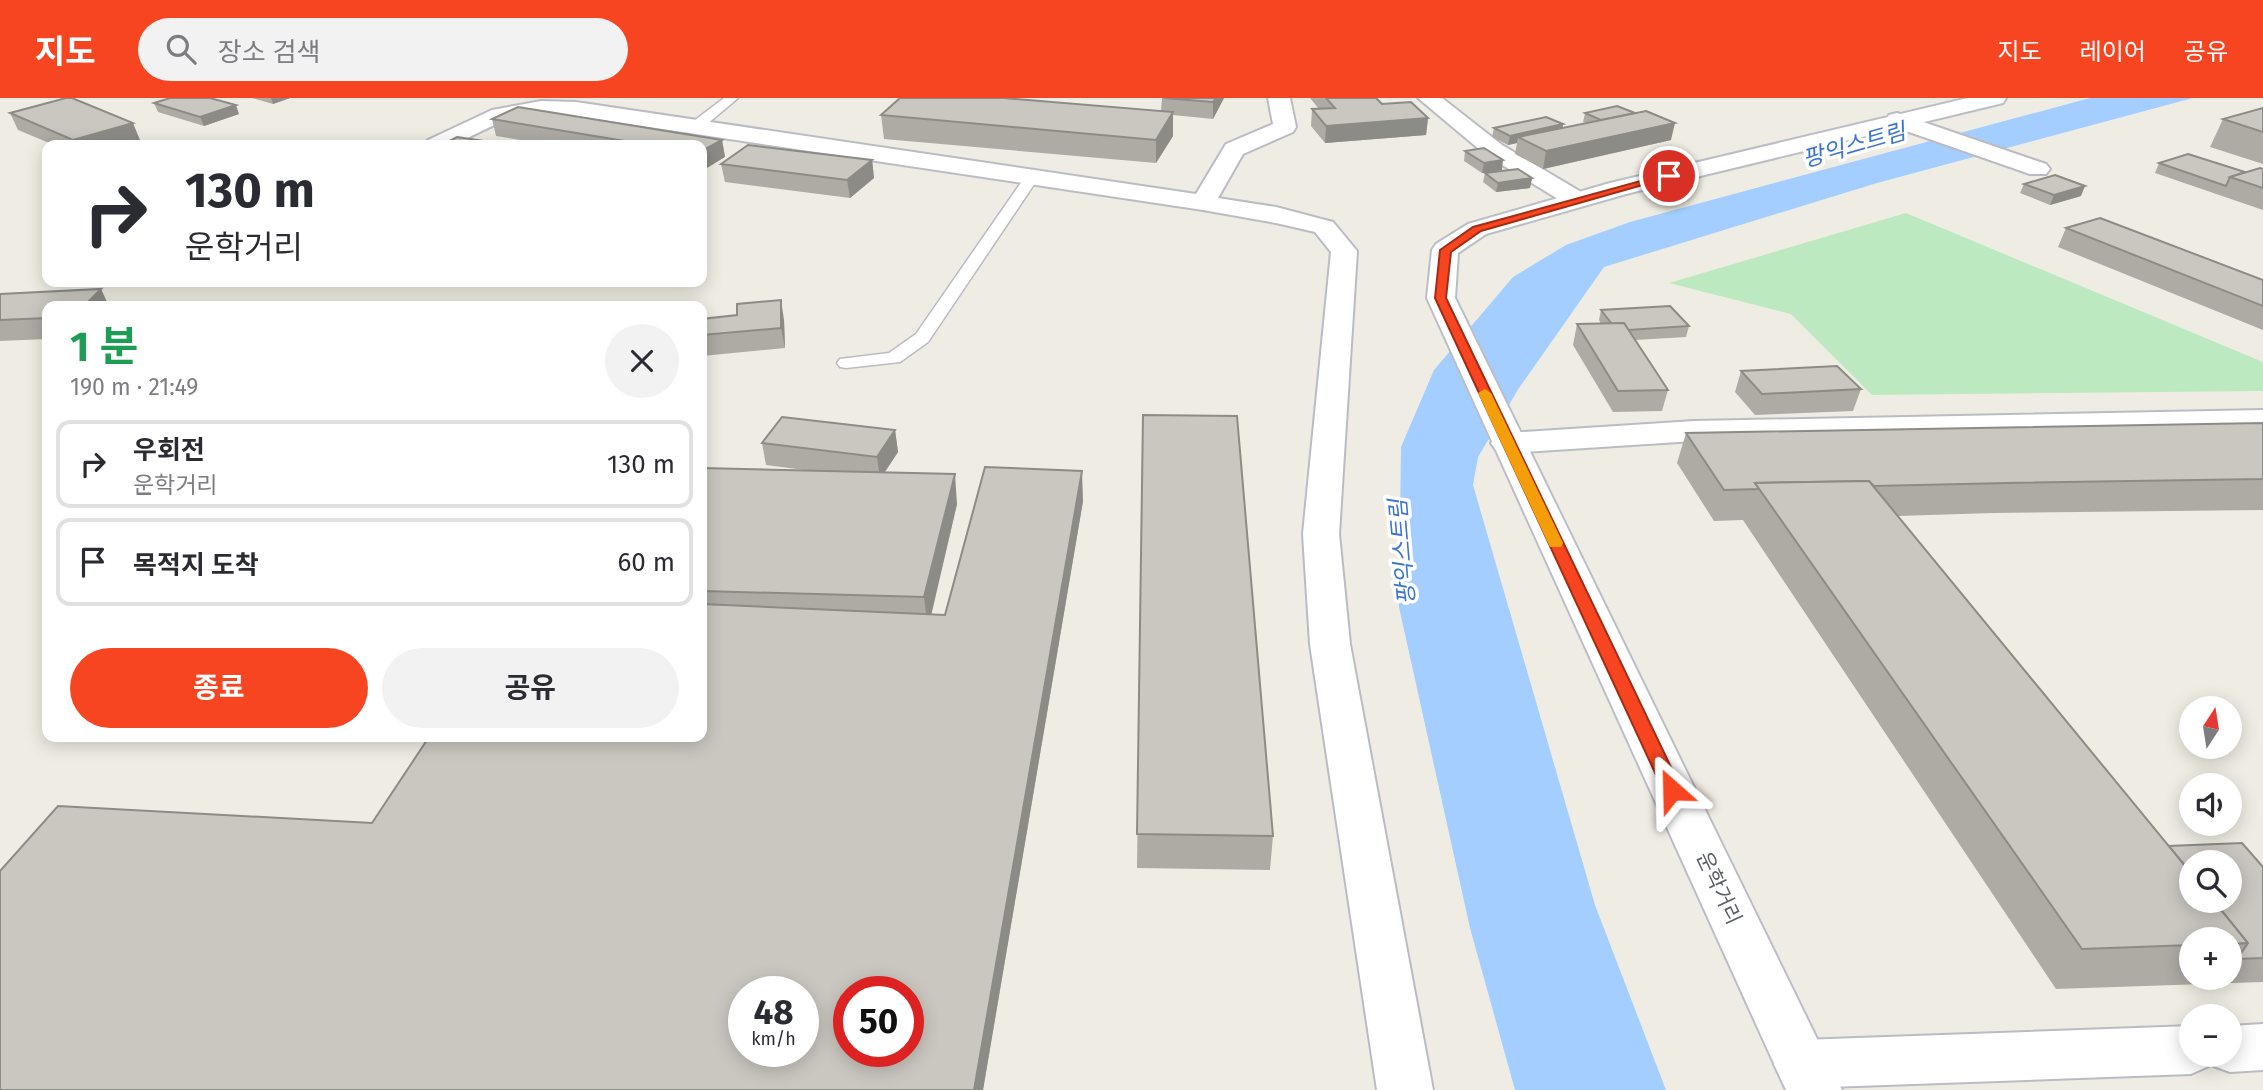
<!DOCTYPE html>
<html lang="ko">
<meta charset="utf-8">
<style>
body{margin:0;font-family:"Fira Sans","Noto Sans KR",sans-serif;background:#f2f2f3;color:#2b2b33;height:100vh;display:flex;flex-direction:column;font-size:26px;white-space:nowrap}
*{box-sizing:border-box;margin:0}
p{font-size:23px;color:#7c7c81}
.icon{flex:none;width:38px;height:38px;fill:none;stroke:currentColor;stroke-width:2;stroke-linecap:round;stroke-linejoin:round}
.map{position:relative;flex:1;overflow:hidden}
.sheet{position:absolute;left:42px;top:203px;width:665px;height:441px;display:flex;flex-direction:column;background:#fff;border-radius:14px;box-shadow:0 4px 18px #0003}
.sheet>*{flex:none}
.banner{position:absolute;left:42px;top:42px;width:665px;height:147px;border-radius:14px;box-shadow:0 4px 18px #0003;background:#fff;color:#2b2b33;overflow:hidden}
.needle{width:46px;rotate:12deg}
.controls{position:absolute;left:2179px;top:598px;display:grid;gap:14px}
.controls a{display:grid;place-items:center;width:63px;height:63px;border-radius:50%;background:#fff;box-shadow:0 4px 18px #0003;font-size:35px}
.speed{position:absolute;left:728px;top:878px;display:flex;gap:14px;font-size:35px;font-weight:700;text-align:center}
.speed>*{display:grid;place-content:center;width:91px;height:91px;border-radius:50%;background:#fff;box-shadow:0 4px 18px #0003;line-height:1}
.speed small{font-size:18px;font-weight:400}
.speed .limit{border:10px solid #d22;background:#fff;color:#111}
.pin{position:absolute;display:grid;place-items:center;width:60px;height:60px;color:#fff;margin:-30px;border:4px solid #fff;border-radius:50%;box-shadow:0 2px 7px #0007}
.me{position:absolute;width:77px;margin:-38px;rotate:335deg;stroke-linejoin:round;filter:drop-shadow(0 0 5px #0008)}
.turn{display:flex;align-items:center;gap:24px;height:147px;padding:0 28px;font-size:32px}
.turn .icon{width:91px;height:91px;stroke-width:2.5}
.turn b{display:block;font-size:49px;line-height:60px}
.round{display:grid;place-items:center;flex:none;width:74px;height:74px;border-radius:37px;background:#f2f2f3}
.summary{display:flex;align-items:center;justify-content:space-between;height:119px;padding:0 28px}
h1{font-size:42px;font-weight:700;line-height:52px;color:#1e9e55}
.primary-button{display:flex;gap:14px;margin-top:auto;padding:14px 28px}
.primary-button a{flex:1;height:80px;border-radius:42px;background:#f74521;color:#fff;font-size:28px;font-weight:700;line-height:80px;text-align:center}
.primary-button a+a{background:#f2f2f3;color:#2b2b33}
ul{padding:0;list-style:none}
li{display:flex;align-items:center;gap:21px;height:88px;margin:0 14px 10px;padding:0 14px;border:4px solid #e1e1e2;border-radius:14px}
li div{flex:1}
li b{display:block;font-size:26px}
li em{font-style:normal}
header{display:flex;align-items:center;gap:42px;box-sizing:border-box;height:98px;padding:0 35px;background:#f74521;color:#fff}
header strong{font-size:33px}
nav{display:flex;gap:38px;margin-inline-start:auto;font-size:24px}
.search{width:490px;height:63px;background:#f2f2f3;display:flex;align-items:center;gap:18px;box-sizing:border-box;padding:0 24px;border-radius:38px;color:#7c7c81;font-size:26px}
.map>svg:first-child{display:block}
.green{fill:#bde9c1}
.water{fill:#a3ceff}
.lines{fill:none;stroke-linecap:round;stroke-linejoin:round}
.lane-casing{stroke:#bbbcc3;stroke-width:3}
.street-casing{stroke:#bbbcc3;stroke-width:4}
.secondary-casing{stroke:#bbbec5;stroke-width:4}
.lane{fill:#fff;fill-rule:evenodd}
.street{fill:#fff;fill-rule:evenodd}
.secondary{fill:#fff;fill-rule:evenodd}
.wall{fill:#aeaba5;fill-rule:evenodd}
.shaded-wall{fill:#8d8b86}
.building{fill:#cac7c0;stroke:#8d8b86;stroke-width:2;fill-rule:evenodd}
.route{fill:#f74521;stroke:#a12d15;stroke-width:2}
.slow{fill:#f59e0b}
.labels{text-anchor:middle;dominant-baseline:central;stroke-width:7;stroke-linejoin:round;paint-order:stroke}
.street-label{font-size:21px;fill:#5b5e65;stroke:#fff}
.water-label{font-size:23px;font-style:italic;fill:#3b75cc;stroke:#fff}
</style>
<header>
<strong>지도</strong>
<div class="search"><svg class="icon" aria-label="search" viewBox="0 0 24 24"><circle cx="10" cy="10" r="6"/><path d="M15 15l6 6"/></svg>장소 검색</div>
<nav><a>지도</a><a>레이어</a><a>공유</a></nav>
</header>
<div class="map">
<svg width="2263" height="992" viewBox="0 0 2263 992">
<rect width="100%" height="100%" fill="#efede3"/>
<polygon class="green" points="1906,115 2263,264 2263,293 1872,297 1791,216 1669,185"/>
<polygon class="water" points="2090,0 2193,0 1877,85 1604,169 1519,290 1478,359 1473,387 1595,807 1666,992 1515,992 1470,830 1399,509 1401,349 1434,272 1513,179 1566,147 1630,124"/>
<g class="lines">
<defs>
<g id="lane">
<polygon points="724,0 738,0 700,32 690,32 690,26"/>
<polygon points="1032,75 1039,79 928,244 900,264 846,270 840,269 837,265 840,261 889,255 916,236 1027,76"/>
</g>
<g id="street">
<path d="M 1268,0 L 1290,0 L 1296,29 L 1293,34 L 1243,56 L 1218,100 L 1276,109 L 1333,124 L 1357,153 L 1339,436 L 1350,546 L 1433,992 L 1377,992 L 1310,546 L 1303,436 L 1331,154 L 1315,134 L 1276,125 L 1203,112 L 576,18 C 553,17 528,15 506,23 C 471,34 466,49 425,47 L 428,42 L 492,12 L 541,3 L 576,4 L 1196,96 L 1226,46 L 1273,26 Z"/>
<polygon points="1418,0 1442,0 1502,47 1586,97 1589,102 1586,107 1577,109 1568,107 1486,57"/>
<polygon points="1897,15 2046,66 2050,71 2046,76 2030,76 1889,27 1886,22 1889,17"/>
<polygon points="2263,312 2263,332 1694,343 1508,355 1496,352 1491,345 1496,338 1508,335 1694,323"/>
<polygon points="2263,926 2263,972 2230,974 2211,967 2191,976 1801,990 1782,983 1774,966 1782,949 1801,942 2191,928 2191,957 2230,957 2230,928"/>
</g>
<polygon id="secondary" points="1968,0 2006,0 2003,5 1626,96 1486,136 1458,155 1455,200 1842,992 1786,992 1427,200 1432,152 1436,146 1468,126 1610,85"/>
</defs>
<use href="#lane" class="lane-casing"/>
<use href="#street" class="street-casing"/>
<use href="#secondary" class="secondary-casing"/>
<use href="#lane" class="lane"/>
<use href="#street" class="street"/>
<use href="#secondary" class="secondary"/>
</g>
<g class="wall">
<polygon points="252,0 290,0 273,6"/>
<polygon points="1162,0 1224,0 1213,21 1173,17 1173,38 1156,65 884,41 881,17 1161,13"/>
<polygon points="1310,0 1376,0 1382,6 1428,20 1426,37 1325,45 1311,28 1312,11 1319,11"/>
<polygon points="154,5 239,16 204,28 158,14"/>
<polygon points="2263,10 2263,66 2210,49 2223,21"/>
<polygon points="10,15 140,42 122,47 54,47 18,32"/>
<polygon points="1585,15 1671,42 1543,71 1515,56 1517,45 1508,47 1492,39 1494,30 1563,26 1563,30 1586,25 1583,24"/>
<polygon points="492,21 722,42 725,59 702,47 551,47 496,38"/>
<polygon points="1465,53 1502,72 1482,75 1464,63"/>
<polygon points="872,62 874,80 850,100 725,84 721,66"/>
<polygon points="2159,65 2245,74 2263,71 2263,112 2155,75"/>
<polygon points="1485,75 1532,80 1530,90 1496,94 1483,84"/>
<polygon points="2024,86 2081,98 2050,107 2020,95"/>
<polygon points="2066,130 2263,182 2263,232 2058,149"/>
<polygon points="0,196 47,208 47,241 0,243"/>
<polygon points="1601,212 1689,228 1686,239 1635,242 1668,292 1662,313 1613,314 1573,247 1577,226 1601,226 1599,222"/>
<polygon points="702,221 784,222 785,250 702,258"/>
<polygon points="1741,273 1861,291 1853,313 1755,317 1735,294"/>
<polygon points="1143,317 1273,738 1270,772 1137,770"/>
<path d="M 2263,325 L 2263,412 L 1993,415 L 1898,418 L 2169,748 L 2263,769 L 2263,884 L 2056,891 L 1743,422 L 1714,423 L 1677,365 L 1686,335 ZM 2191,842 L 2230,842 L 2230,880 L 2191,880 Z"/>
<polygon points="895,332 898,354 885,374 957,406 931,516 945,517 1083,403 983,992 372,725 702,639 702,370 812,373 766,367 762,345"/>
</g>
<g class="shaded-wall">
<polygon points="271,0 290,0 273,6"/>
<polygon points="1216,0 1224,0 1213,21 1213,4"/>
<polygon points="236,7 239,16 204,28 200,19"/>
<polygon points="1173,14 1173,38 1156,65 1156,42"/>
<polygon points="1428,20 1426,37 1325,45 1326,28"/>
<polygon points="133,25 140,42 122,47 75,47 73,42"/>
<polygon points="1675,25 1671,42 1543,71 1546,53"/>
<polygon points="1563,26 1561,35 1518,39 1517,45 1508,47 1510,38"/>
<polygon points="722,42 725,59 702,73 702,53"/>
<polygon points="484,43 485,47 476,47"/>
<polygon points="872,62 874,80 850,100 847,82"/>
<polygon points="1503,62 1502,72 1482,75 1484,65"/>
<polygon points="1532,80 1530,90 1496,94 1498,85"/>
<polygon points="2085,88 2081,98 2050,107 2054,97"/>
<polygon points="101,191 109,208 84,208"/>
<polygon points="781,202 784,222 785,250 781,230"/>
<polygon points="895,332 898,354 880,381 877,359"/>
<polygon points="1082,373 1083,403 983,992 974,992"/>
<polygon points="955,376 957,406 928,531 924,499"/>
</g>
<g class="building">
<polygon points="66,0 72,0 133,25 73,42 10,15"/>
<polygon points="170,0 210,0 236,7 200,19 154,5"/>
<polygon points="900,0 1003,0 1173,14 1156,42 881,17"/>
<polygon points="1164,0 1216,0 1213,4"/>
<polygon points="1326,0 1376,0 1382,6 1411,4 1428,20 1326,28 1312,11 1335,10"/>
<polygon points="1617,8 1635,15 1601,22 1585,15"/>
<polygon points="518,9 722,42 702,53 702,47 649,47 492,21"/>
<polygon points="2263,10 2263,34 2223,21"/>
<polygon points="1646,13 1675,25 1546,53 1518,39"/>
<polygon points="1546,19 1563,26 1510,38 1494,30"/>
<polygon points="457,39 484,43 476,47 442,47"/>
<polygon points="748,47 872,62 847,82 721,66"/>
<polygon points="1484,50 1503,62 1484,65 1465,53"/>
<polygon points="2188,56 2245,74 2230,79 2226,88 2159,65"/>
<polygon points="2260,70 2263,71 2263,90 2230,79"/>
<polygon points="1518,71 1532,80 1498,85 1485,75"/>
<polygon points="2055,77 2085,88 2054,97 2024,86"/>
<polygon points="2100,120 2263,182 2263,208 2066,130"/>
<polygon points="101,191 84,208 47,208 47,220 0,222 0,196"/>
<polygon points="781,202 781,230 702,237 702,221 737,217 737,206"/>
<polygon points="1670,208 1689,228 1628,232 1624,225 1612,226 1601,212"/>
<polygon points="1624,225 1668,292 1618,293 1577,226"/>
<polygon points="1837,268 1861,291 1762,296 1741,273"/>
<polygon points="1143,317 1237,318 1273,738 1137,736"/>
<polygon points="782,319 895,332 877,359 762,345"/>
<polygon points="2263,325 2263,381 2007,385 1874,388 1869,383 1755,385 1759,391 1724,392 1686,335"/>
<path d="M 985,369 L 1082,373 L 974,992 L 0,992 L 0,773 L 58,708 L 372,725 L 429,639 L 702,639 L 702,506 L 945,517 ZM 744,894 L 803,894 L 803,954 L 744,954 ZM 849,894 L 908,894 L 908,954 L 849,954 Z"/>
<polygon points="702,370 955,376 924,499 702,493"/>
<polygon points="1869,383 2191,775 2191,803 2214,803 2248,845 2230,846 2230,842 2191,842 2191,847 2082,851 1755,385"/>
<polygon points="2242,745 2263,769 2263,860 2237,861 2248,845 2214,803 2230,803 2230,765 2191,765 2191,775 2169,748"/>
</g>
<polygon class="route" points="1666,76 1674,78 1481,133 1451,154 1446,200 1682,692 1679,697 1666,697 1663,692 1435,200 1440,152 1473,129"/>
<polygon class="slow" points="1485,291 1491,295 1563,445 1561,449 1550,449 1548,445 1478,295"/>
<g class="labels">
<g class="street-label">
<text transform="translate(1719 790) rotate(65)">운학거리</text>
</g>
<g class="water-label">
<text transform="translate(1854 47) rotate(-16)">팡익스트림</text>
<text transform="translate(1402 454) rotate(-95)">팡익스트림</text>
</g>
</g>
</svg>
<div class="controls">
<a><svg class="needle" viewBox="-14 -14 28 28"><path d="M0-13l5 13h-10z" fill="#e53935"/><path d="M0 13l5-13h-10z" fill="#7c7c81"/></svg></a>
<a><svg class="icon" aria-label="sound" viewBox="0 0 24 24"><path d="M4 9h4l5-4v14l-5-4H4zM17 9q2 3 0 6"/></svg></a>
<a><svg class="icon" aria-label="search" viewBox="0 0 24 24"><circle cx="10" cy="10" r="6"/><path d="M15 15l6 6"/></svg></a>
<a>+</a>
<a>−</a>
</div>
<div class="speed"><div>48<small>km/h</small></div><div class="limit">50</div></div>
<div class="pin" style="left:1669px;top:78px;background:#d93025"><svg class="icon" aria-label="arrive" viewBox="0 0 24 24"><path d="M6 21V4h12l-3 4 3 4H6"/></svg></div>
<svg class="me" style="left:1672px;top:692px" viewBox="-20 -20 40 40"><path d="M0-17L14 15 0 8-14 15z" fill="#f74521" stroke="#fff" stroke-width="4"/></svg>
<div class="banner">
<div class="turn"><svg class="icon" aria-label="right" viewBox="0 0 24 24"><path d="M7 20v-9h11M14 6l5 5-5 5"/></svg><div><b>130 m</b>운학거리</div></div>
</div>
<section class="sheet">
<div class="summary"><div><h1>1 분</h1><p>190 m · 21:49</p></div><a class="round"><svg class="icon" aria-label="close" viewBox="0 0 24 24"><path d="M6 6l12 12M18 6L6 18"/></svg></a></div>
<ul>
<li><svg class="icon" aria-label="right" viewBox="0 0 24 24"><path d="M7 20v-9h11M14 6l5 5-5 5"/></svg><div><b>우회전</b><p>운학거리</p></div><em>130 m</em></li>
<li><svg class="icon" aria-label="arrive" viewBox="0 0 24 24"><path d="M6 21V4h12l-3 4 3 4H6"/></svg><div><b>목적지 도착</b></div><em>60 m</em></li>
</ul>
<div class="primary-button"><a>종료</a><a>공유</a></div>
</section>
</div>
